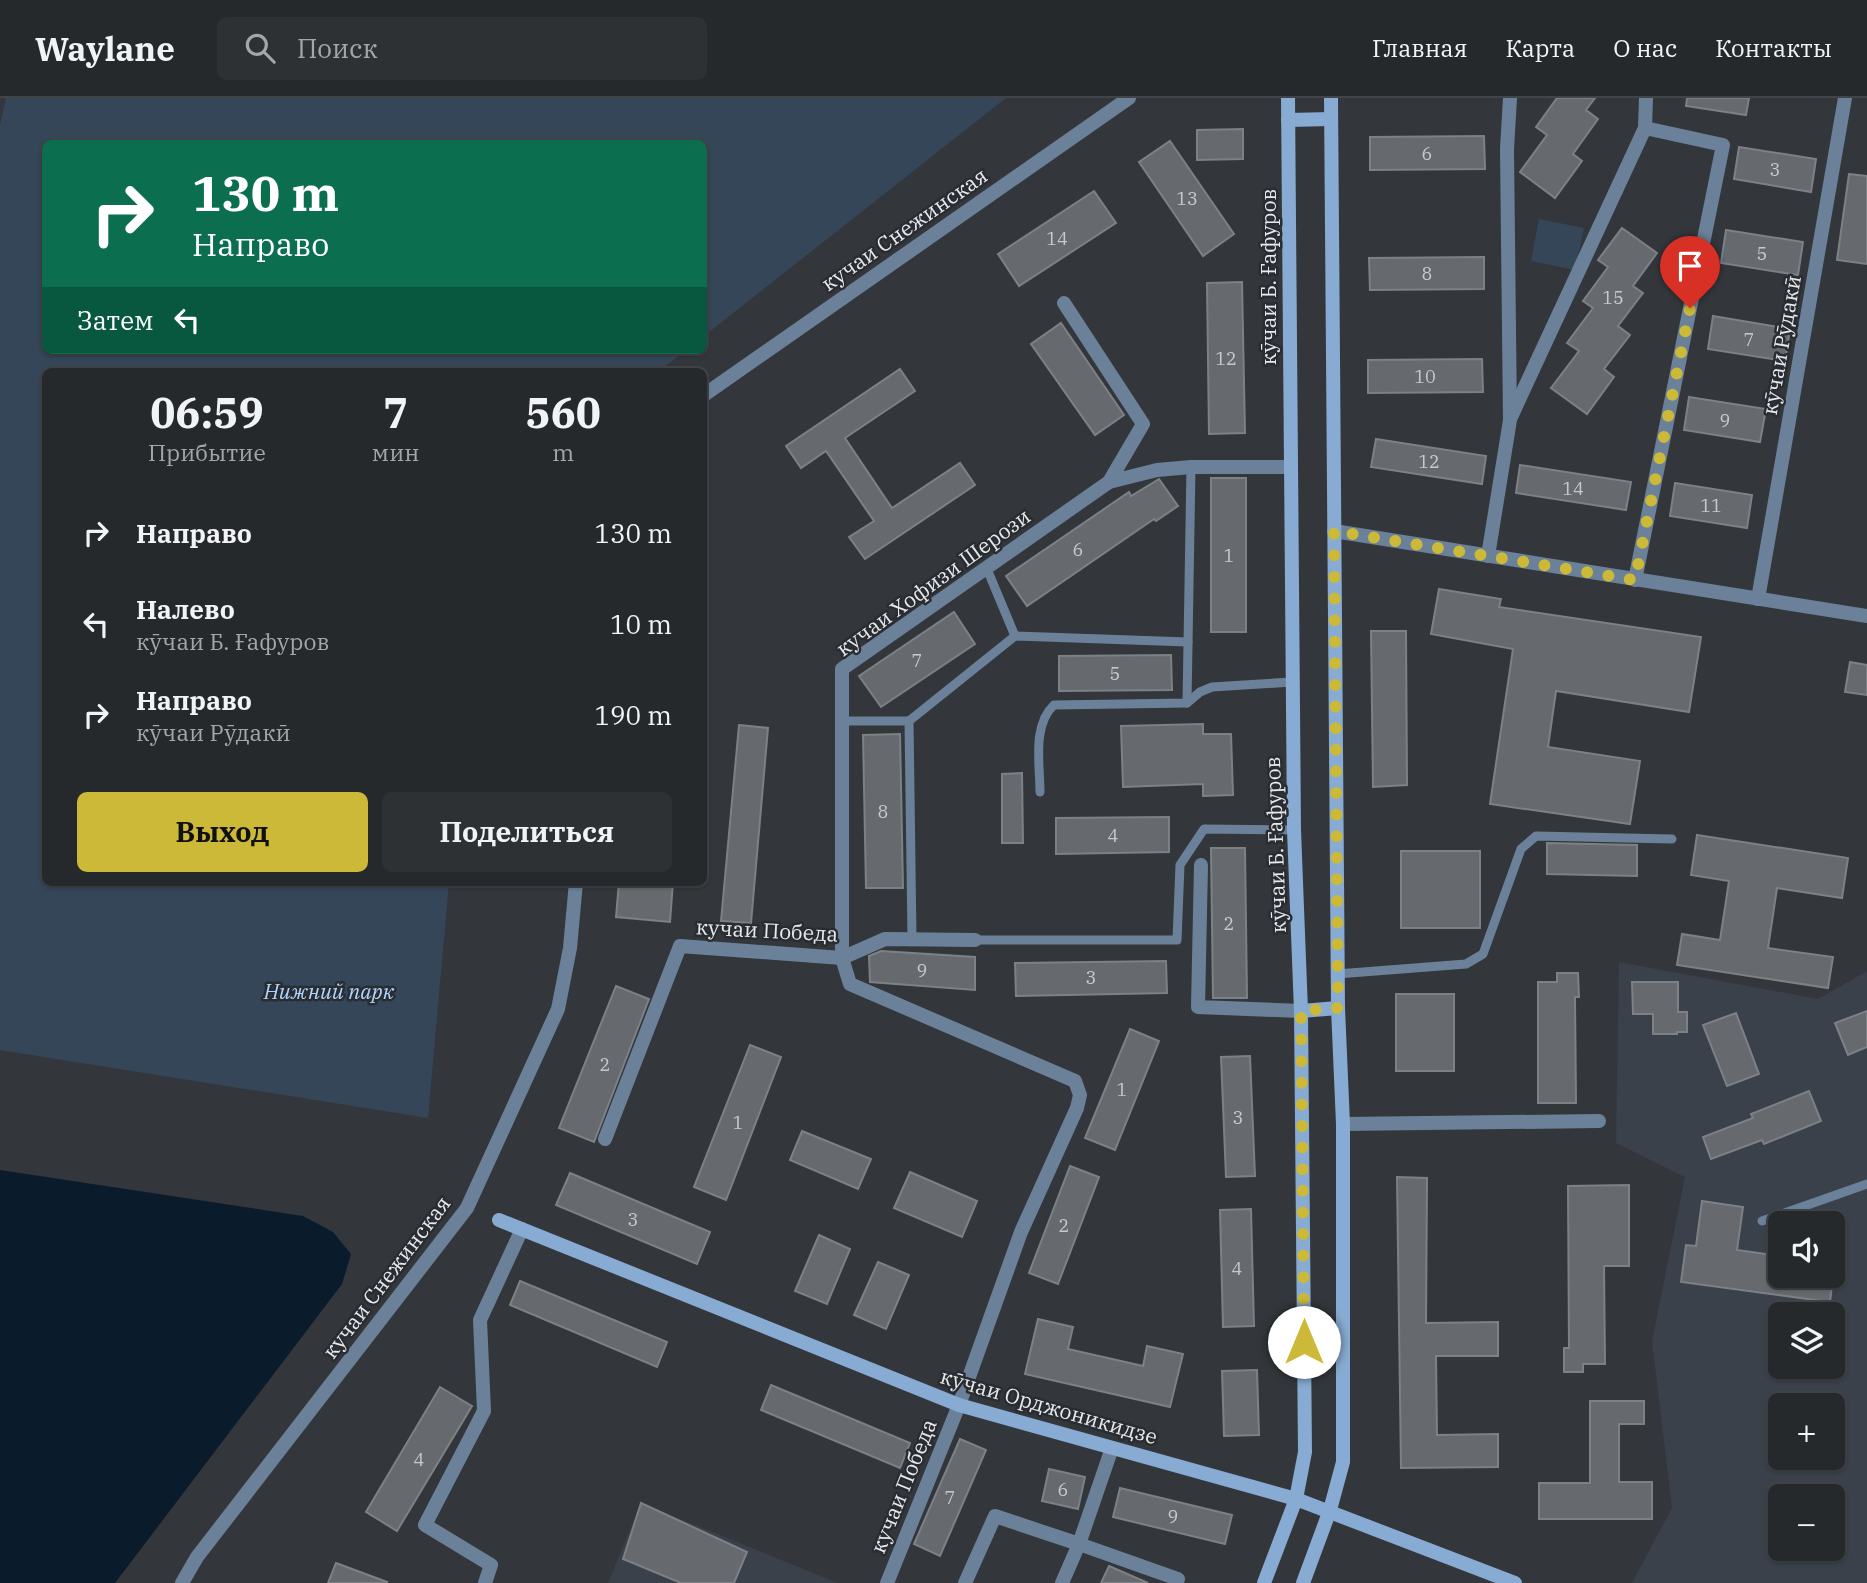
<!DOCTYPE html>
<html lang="ru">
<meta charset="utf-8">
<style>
body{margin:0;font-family:"IBM Plex Serif",serif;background:#2e3134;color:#f1f3f6;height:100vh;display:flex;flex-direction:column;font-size:26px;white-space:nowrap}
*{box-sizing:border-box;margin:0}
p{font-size:23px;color:#a4a6a9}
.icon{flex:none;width:38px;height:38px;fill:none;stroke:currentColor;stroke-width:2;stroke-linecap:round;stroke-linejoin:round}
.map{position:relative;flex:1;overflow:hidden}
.details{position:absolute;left:42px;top:270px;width:665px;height:518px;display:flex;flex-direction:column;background:#26292c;border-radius:10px;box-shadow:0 2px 5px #0004,0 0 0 2px #424548}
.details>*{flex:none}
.top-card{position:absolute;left:42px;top:42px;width:665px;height:214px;border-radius:10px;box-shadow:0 2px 5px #0004,0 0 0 2px #424548;background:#0b6e4f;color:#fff;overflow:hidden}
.buttons{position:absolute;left:1768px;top:1113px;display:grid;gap:14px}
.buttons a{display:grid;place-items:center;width:77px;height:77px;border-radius:10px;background:#26292c;box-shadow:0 2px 5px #0004,0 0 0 2px #424548;font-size:35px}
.pin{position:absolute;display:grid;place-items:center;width:60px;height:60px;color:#fff;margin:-72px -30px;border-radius:50% 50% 50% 0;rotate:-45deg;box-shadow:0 0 7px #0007}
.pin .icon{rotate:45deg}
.me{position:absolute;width:77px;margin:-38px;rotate:0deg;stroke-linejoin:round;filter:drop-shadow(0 0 5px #0008)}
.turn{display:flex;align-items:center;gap:24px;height:147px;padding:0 35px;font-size:32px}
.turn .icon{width:91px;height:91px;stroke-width:2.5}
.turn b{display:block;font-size:49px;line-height:60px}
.then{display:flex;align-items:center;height:66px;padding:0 35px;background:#0003;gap:14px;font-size:26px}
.eta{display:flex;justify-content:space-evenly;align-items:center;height:119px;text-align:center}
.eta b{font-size:42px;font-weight:700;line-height:49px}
.primary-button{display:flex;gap:14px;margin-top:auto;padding:14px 35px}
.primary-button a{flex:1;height:80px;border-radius:10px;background:#ccb938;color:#111;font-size:28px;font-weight:700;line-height:80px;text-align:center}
.primary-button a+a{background:#2e3134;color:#f1f3f6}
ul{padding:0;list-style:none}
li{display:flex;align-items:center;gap:21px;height:91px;padding:0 35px}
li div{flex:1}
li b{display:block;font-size:26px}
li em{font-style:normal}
header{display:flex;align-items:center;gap:42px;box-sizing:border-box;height:98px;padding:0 35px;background:#26292c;border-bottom:2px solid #424548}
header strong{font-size:33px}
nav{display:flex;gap:38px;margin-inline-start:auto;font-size:24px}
.search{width:490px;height:63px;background:#2e3134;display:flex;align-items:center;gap:18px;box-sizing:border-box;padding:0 24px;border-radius:10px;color:#a4a6a9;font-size:26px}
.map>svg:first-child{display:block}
.built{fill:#3a414a;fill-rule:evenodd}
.green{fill:#354659}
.water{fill:#0a1b2c}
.building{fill:#666a6e;stroke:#7c8186;stroke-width:2}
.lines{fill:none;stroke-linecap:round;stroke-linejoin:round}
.lane{stroke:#6b819a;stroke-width:9}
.street{stroke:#6b819a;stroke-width:14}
.secondary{stroke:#87abd2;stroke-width:14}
.route{stroke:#ccb938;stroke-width:12;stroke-dasharray:0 21.6}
.labels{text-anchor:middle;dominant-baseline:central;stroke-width:5;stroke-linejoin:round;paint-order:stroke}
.number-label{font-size:18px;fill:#c7c9cc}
.street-label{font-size:21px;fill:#e7e9ec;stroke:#292d31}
.park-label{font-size:21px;font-style:italic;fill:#afd5ff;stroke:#292d31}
</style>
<header>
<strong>Waylane</strong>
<div class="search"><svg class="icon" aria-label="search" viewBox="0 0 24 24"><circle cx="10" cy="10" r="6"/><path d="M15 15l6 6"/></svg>Поиск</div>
<nav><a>Главная</a><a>Карта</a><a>О нас</a><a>Контакты</a></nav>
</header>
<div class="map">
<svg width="1867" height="1485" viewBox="0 0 1867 1485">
<rect width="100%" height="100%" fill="#33373b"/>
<g class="built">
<path d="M 1619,864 L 1818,901 L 1867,873 L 1867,1485 L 1632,1485 L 1672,1410 L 1652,1243 L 1685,1079 L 1616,1045 ZM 1780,1125 L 1832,1125 L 1832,1178 L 1780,1178 ZM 1780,1216 L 1832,1216 L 1832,1269 L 1780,1269 ZM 1780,1307 L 1832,1307 L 1832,1360 L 1780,1360 ZM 1780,1398 L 1832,1398 L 1832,1451 L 1780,1451 Z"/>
<polygon points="641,1405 838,1485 608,1485"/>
</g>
<g class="green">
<polygon points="6,0 1006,0 704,238 704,46 46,46 46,252 686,252 659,273 46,273 46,784 449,784 428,1020 0,952 0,27"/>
<polygon points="1539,121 1584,130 1575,172 1531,163"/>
</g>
<polygon class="water" points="0,1072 303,1118 333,1134 351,1156 342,1186 115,1485 0,1485"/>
<g class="building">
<polygon points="1557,0 1595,0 1586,12 1598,21 1573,56 1582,63 1555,100 1520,74 1547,37 1536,29"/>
<polygon points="1687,0 1749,0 1746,17 1686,8"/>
<polygon points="1243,31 1243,61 1197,62 1197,32"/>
<polygon points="1484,38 1485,71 1370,72 1370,39"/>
<polygon points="1170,43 1234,136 1203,158 1139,64"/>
<polygon points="1739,49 1816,61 1811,94 1734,81"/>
<polygon points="1849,76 1867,78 1867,166 1837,162"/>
<polygon points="1094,93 1116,125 1019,188 998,156"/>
<polygon points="1622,130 1657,155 1633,188 1643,195 1618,228 1630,237 1604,271 1614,279 1587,316 1551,290 1579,253 1567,245 1593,210 1583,203 1608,169 1598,162"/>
<polygon points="1726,132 1803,144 1798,177 1721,165"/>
<polygon points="1484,159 1484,191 1370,192 1369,160"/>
<polygon points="1242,184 1245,335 1209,336 1207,185"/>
<polygon points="1713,218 1790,231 1785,263 1708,251"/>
<polygon points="1061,225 1124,317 1095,337 1031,246"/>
<polygon points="1482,261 1483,294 1368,295 1368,262"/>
<polygon points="900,271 915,293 845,340 892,410 960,365 975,387 865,461 849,439 874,423 826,353 801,370 786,348"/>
<polygon points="1689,299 1766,311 1760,344 1684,332"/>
<polygon points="1376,341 1486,358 1482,386 1371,369"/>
<polygon points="1520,367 1631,384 1626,412 1516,395"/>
<rect x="1211" y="380" width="35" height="154"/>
<polygon points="1159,381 1178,408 1156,423 1154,421 1027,508 1006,478 1129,394 1131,398"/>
<polygon points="1675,385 1752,397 1747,430 1670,418"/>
<polygon points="1439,491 1501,501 1499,509 1701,539 1689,614 1556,593 1548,649 1640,663 1630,726 1490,706 1513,551 1431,536"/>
<polygon points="954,514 975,546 881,609 859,578"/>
<polygon points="1371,533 1406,533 1407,687 1373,689"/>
<polygon points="1171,557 1172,592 1059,593 1059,558"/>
<polygon points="1850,564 1867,567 1867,597 1845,594"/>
<polygon points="1203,626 1203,636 1231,636 1233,697 1203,698 1203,686 1123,689 1121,628"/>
<polygon points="739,627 768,630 751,825 721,823"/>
<polygon points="900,636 903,790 866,790 863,637"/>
<polygon points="1022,675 1023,745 1002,745 1002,676"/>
<polygon points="1169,719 1169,754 1056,756 1056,720"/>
<polygon points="1697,737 1848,760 1842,800 1777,790 1768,850 1833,859 1828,890 1677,867 1682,836 1720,842 1729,783 1691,777"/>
<polygon points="1547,745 1637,747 1637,778 1547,776"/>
<polygon points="1211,750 1245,750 1247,900 1213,900"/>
<rect x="1401" y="753" width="79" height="77"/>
<polygon points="619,784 673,784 670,824 616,819"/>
<polygon points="881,853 975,859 975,892 870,884 869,858"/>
<polygon points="1166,863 1167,895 1016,898 1015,865"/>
<polygon points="1557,875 1578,875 1579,899 1575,899 1576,1005 1538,1005 1538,884 1557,884"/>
<polygon points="1632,884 1678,884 1678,914 1687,914 1687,934 1677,934 1677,936 1653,936 1653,916 1633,916"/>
<polygon points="616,888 649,901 594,1044 559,1030"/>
<rect x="1396" y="896" width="58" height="77"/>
<polygon points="1867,913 1867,949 1848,957 1835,925"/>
<polygon points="1736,915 1759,976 1727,988 1703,927"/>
<polygon points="1130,931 1159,943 1115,1052 1085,1040"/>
<polygon points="750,947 781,959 726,1102 694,1089"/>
<polygon points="1250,958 1255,1078 1226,1079 1221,959"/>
<polygon points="1809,993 1821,1023 1764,1046 1762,1042 1711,1061 1703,1039 1753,1020 1751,1016"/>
<polygon points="802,1033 871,1061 858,1091 790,1062"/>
<polygon points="1070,1068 1099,1079 1058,1186 1029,1175"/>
<polygon points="910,1074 977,1103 962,1139 894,1110"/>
<polygon points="570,1075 710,1134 697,1166 556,1107"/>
<polygon points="1397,1079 1427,1080 1426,1225 1498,1224 1498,1258 1436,1258 1437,1337 1498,1336 1498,1369 1401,1370"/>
<polygon points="1629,1087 1629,1168 1604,1168 1605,1266 1583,1266 1583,1274 1564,1274 1564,1250 1569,1250 1568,1088"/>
<polygon points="1702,1103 1743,1109 1737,1152 1780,1158 1780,1178 1833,1178 1830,1204 1681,1184 1686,1147 1696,1148"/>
<polygon points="1251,1111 1254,1228 1223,1229 1220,1112"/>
<polygon points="819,1137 850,1151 827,1206 795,1193"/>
<polygon points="878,1164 909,1177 886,1231 854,1217"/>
<polygon points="520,1183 667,1244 657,1269 510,1207"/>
<polygon points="1038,1221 1073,1229 1068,1251 1143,1268 1147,1248 1183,1256 1170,1309 1025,1276"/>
<polygon points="1257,1272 1259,1337 1224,1338 1222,1273"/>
<polygon points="771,1287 910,1345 900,1370 761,1312"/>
<polygon points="440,1289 472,1308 397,1433 366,1414"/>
<polygon points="1590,1303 1644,1303 1644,1326 1619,1326 1619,1384 1652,1384 1652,1421 1539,1421 1539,1385 1590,1385"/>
<polygon points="960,1341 986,1352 940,1458 914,1446"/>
<polygon points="1049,1371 1085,1379 1078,1411 1042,1403"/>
<polygon points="1120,1390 1232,1417 1225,1446 1113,1419"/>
<polygon points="641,1405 747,1454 734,1485 681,1485 623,1461"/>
<polygon points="336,1465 387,1484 386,1485 328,1485"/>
<polygon points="1109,1468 1148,1485 1101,1485"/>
</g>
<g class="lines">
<g class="lane">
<polyline points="987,471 1015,538"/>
<polyline points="1187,605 1191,369"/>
<polyline points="842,623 909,623"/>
<path d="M 1040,694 C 1040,667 1032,627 1054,607 L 1187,605 L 1200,594 L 1212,589 L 1292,584"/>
<polyline points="912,841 909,623 1015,538 1188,544"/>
<polyline points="975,842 1177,842 1180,767 1204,731 1294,732"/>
<polyline points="1337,876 1466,866 1483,856 1521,751 1536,738 1672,741"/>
<polyline points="1762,1123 1867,1086"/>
</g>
<g class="street">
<polyline points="1064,205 1143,326 1109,384 1157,372 1191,369 1290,369"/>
<polyline points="704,297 1129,0"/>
<polyline points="1511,319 1645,30 1646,0"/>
<polyline points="1334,433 1867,518"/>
<polyline points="1488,458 1510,322 1507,51 1510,0"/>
<polyline points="1635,482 1723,47 1645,30"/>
<polyline points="1758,501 1845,0"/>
<polyline points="1201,767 1198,909 1301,913"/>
<polyline points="1343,1026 1599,1023"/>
<polyline points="605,1041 680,848 842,860 885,841 975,842"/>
<polyline points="182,1485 197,1459 467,1110 558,911 570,850 576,784"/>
<polyline points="485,1485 491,1467 425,1427 484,1313 480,1222 522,1131"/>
<polyline points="887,1485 959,1307 1021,1134 1077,1010 1080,997 1075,983 850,886 842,860 842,571 1109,384"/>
<polyline points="965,1485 995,1418 1079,1446 1112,1350"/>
<polyline points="1062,1485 1079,1446 1178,1481"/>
</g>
<g class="secondary">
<polyline points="1288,22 1331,21"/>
<polyline points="1301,913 1338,910"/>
<polyline points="499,1122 959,1307 1296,1401 1515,1485"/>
<polyline points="1264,1485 1296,1401 1305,1354 1301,913 1294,732 1288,0"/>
<polyline points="1303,1485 1330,1412 1343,1364 1343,1026 1338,910 1331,0"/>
</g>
</g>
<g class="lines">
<polyline class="route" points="1304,1244 1301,913 1338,910 1334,433 1635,482 1690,210"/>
</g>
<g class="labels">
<g class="number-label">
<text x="1427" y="55">6</text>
<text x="1775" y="71">3</text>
<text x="1187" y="100">13</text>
<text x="1057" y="140">14</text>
<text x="1762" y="155">5</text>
<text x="1427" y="175">8</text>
<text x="1613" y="199">15</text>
<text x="1749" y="241">7</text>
<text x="1226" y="260">12</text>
<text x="1425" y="278">10</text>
<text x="1725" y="322">9</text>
<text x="1429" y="363">12</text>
<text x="1573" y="390">14</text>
<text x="1711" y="407">11</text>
<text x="1078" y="451">6</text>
<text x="1229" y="457">1</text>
<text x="917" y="562">7</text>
<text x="1115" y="575">5</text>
<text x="883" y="713">8</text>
<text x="1113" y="737">4</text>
<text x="1229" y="825">2</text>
<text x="922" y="872">9</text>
<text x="1091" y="879">3</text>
<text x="605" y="966">2</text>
<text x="1122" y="991">1</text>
<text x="1238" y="1019">3</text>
<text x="738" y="1024">1</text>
<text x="633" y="1121">3</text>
<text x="1064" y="1127">2</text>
<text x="1237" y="1170">4</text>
<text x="419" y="1361">4</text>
<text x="1063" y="1391">6</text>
<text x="950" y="1399">7</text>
<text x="1173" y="1418">9</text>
</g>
<g class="street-label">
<text transform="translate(904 131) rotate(-35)">кучаи Снежинская</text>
<text transform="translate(1268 179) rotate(-90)">кӯчаи Б. Ғафуров</text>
<text transform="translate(1781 247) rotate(-80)">кӯчаи Рӯдакӣ</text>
<text transform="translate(933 484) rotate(-36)">кучаи Хофизи Шерози</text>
<text transform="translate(1275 747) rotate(-92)">кӯчаи Б. Ғафуров</text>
<text transform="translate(767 832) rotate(3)">кучаи Победа</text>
<text transform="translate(386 1179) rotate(-53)">кучаи Снежинская</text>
<text transform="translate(1049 1308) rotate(16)">кӯчаи Орджоникидзе</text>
<text transform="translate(903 1388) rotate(-68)">кучаи Победа</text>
</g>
<g class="park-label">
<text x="329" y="893">Нижний парк</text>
</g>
</g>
</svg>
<div class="buttons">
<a><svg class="icon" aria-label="sound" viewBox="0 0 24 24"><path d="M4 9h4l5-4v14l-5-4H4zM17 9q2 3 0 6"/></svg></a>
<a><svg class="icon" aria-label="layers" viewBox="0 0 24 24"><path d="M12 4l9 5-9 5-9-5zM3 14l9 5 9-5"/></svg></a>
<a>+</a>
<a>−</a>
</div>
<div class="pin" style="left:1690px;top:210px;background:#d93025"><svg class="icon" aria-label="arrive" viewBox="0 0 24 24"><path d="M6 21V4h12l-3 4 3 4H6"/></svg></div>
<svg class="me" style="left:1304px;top:1244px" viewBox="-20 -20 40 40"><circle r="19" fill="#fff"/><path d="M0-13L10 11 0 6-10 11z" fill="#ccb938"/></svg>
<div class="top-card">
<div class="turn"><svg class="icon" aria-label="right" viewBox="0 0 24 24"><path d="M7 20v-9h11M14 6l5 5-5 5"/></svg><div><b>130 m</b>Направо</div></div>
<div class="then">Затем<svg class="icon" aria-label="left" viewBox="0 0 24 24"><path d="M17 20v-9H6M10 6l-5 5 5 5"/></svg></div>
</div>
<section class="details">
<div class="eta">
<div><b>06:59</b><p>Прибытие</p></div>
<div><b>7</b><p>мин</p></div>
<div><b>560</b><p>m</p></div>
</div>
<ul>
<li><svg class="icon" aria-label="right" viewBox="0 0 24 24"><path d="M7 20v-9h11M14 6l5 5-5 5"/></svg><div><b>Направо</b></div><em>130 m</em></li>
<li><svg class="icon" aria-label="left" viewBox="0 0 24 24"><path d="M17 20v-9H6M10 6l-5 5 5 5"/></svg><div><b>Налево</b><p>кӯчаи Б. Ғафуров</p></div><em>10 m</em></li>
<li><svg class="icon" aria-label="right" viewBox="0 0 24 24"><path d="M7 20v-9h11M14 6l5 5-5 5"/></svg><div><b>Направо</b><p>кӯчаи Рӯдакӣ</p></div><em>190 m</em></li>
</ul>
<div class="primary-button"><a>Выход</a><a>Поделиться</a></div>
</section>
</div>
